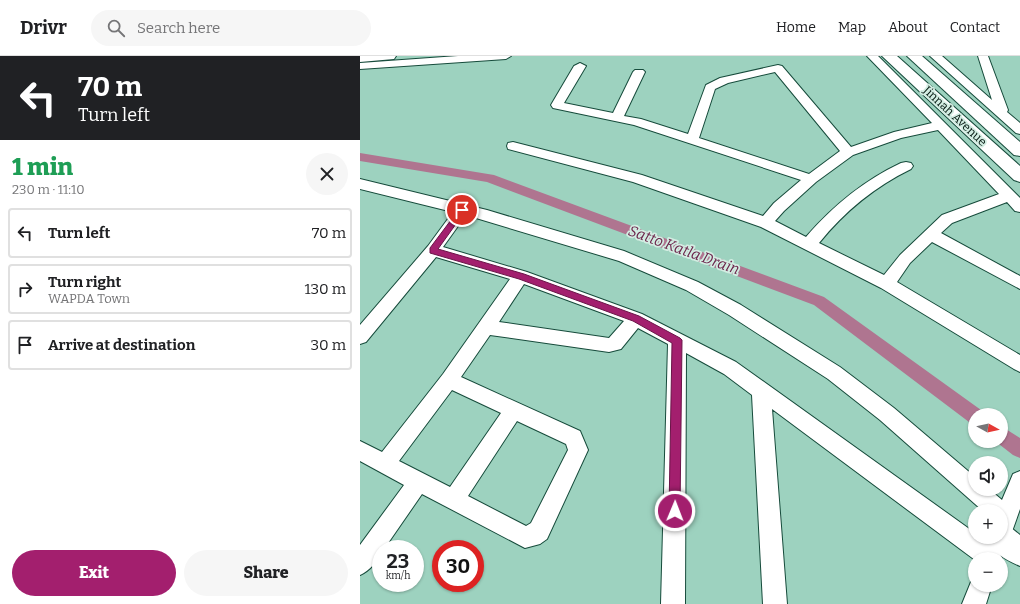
<!DOCTYPE html>
<meta charset="utf-8">
<style>
body{margin:0;font-family:Bitter,serif;background:#f6f6f6;color:#202124;height:100vh;display:flex;flex-direction:column;font-size:15px;white-space:nowrap}
*{box-sizing:border-box;margin:0}
p{font-size:13px;color:#757577}
.icon{flex:none;width:22px;height:22px;fill:none;stroke:currentColor;stroke-width:2;stroke-linecap:round;stroke-linejoin:round}
.map{position:relative;flex:1;overflow:hidden}
.sheet{display:flex;flex-direction:column;background:#fff;width:360px}
.sheet>*{flex:none}
.hud{background:#202124;color:#fff;overflow:hidden}
.needle{width:26px;rotate:98deg}
.tools{position:absolute;left:608px;top:352px;display:grid;gap:8px}
.tools a{display:grid;place-items:center;width:40px;height:40px;border-radius:50%;background:#fff;box-shadow:0 1px 3px #0004;font-size:20px}
.speed{position:absolute;left:12px;top:484px;display:flex;gap:8px;font-size:20px;font-weight:700;text-align:center}
.speed>*{display:grid;place-content:center;width:52px;height:52px;border-radius:50%;background:#fff;box-shadow:0 1px 3px #0004;line-height:1}
.speed small{font-size:10px;font-weight:400}
.speed .limit{border:6px solid #d22;background:#fff;color:#111}
.pin{position:absolute;display:grid;place-items:center;width:34px;height:34px;color:#fff;margin:-17px;border:2px solid #fff;border-radius:50%;box-shadow:0 1px 4px #0007}
.me{position:absolute;width:44px;margin:-22px;rotate:1deg;stroke-linejoin:round;filter:drop-shadow(0 0 3px #0008)}
.turn{display:flex;align-items:center;gap:14px;height:84px;padding:0 12px;font-size:18px}
.turn .icon{width:52px;height:52px;stroke-width:2.5}
.turn b{display:block;font-size:28px;line-height:34px}
.round{display:grid;place-items:center;flex:none;width:42px;height:42px;border-radius:21px;background:#f6f6f6}
.headline{display:flex;align-items:center;justify-content:space-between;height:68px;padding:0 12px}
h1{font-size:24px;font-weight:800;line-height:30px;color:#1e9e55}
.button{display:flex;gap:8px;margin-top:auto;padding:8px 12px}
.button a{flex:1;height:46px;border-radius:24px;background:#a31f6e;color:#fff;font-size:16px;font-weight:800;line-height:46px;text-align:center}
.button a+a{background:#f6f6f6;color:#202124}
ul{padding:0;list-style:none}
li{display:flex;align-items:center;gap:12px;height:50px;margin:0 8px 6px;padding:0 4px;border:2px solid #e0e0e0;border-radius:4px}
li div{flex:1}
li b{display:block;font-size:15px}
li em{font-style:normal}
header{display:flex;align-items:center;gap:24px;box-sizing:border-box;height:56px;padding:0 20px;background:#fff;border-bottom:1px solid #e0e0e0}
header strong{font-size:19px}
nav{display:flex;gap:22px;margin-inline-start:auto;font-size:14px}
.search{width:280px;height:36px;background:#f6f6f6;display:flex;align-items:center;gap:10px;box-sizing:border-box;padding:0 14px;border-radius:22px;color:#757577;font-size:15px}
main{display:flex;flex:1;min-height:0}
.map>svg:first-child{display:block}
.lines{fill:none;stroke-linecap:round;stroke-linejoin:round}
.canal{fill:#af7590;fill-rule:evenodd}
.street-casing{stroke:#164b3b;stroke-width:2}
.secondary-casing{stroke:#164b3b;stroke-width:2}
.primary-casing{stroke:#164b3b;stroke-width:2}
.street{fill:#fff;fill-rule:evenodd}
.secondary{fill:#fff;fill-rule:evenodd}
.primary{fill:#fff;fill-rule:evenodd}
.route{fill:#a31f6e;stroke:#6a1448}
.labels{text-anchor:middle;dominant-baseline:central;stroke-width:3.5;stroke-linejoin:round;paint-order:stroke}
.far-street-label{font-size:12px;fill:#01140d;stroke:#d2ede2}
.water-label{font-size:15px;font-style:italic;fill:#6c244b;stroke:#d2ede2}
</style>
<header>
<strong>Drivr</strong>
<div class="search"><svg class="icon" aria-label="search" viewBox="0 0 24 24"><circle cx="10" cy="10" r="6"/><path d="M15 15l6 6"/></svg>Search here</div>
<nav><a>Home</a><a>Map</a><a>About</a><a>Contact</a></nav>
</header>
<main>
<section class="sheet">
<div class="hud">
<div class="turn"><svg class="icon" aria-label="left" viewBox="0 0 24 24"><path d="M17 20v-9H6M10 6l-5 5 5 5"/></svg><div><b>70 m</b>Turn left</div></div>
</div>
<div class="headline"><div><h1>1 min</h1><p>230 m · 11:10</p></div><a class="round"><svg class="icon" aria-label="close" viewBox="0 0 24 24"><path d="M6 6l12 12M18 6L6 18"/></svg></a></div>
<ul>
<li><svg class="icon" aria-label="left" viewBox="0 0 24 24"><path d="M17 20v-9H6M10 6l-5 5 5 5"/></svg><div><b>Turn left</b></div><em>70 m</em></li>
<li><svg class="icon" aria-label="right" viewBox="0 0 24 24"><path d="M7 20v-9h11M14 6l5 5-5 5"/></svg><div><b>Turn right</b><p>WAPDA Town</p></div><em>130 m</em></li>
<li><svg class="icon" aria-label="arrive" viewBox="0 0 24 24"><path d="M6 21V4h12l-3 4 3 4H6"/></svg><div><b>Arrive at destination</b></div><em>30 m</em></li>
</ul>
<div class="button"><a>Exit</a><a>Share</a></div>
</section>
<div class="map">
<svg width="660" height="548" viewBox="0 0 660 548">
<rect width="100%" height="100%" fill="#9dd2bf"/>
<g class="lines">
<g class="canal">
<polygon points="0,97 134,119 464,241 621,354 623,359 615,359 615,368 609,366 454,249 127,126 0,105"/>
<polygon points="641,370 660,382 660,402 653,399 635,385 641,385"/>
</g>
<defs>
<g id="street">
<polygon points="98,0 151,0 146,3 0,13 0,7"/>
<path d="M 507,0 L 518,0 L 660,142 L 660,156 L 655,155 L 647,146 L 592,167 L 581,177 L 660,220 L 660,233 L 572,186 L 550,207 L 537,226 L 660,299 L 660,316 L 654,313 L 521,232 L 401,171 L 273,126 L 148,93 L 147,90 L 148,87 L 153,86 L 282,119 L 403,160 L 414,147 L 441,124 L 274,69 L 193,52 L 191,49 L 214,10 L 220,7 L 226,10 L 204,47 L 253,57 L 273,16 L 275,14 L 283,14 L 285,16 L 264,60 L 281,63 L 328,78 L 346,29 L 360,22 L 418,9 L 422,10 L 491,91 L 534,76 L 572,67 ZM 415,16 L 480,95 L 449,118 L 339,82 L 355,33 L 368,27 ZM 578,74 L 639,138 L 582,159 L 540,199 L 524,219 L 459,187 C 485,155 514,131 551,113 L 553,110 L 551,107 L 546,106 L 541,107 C 503,125 474,149 446,181 L 415,165 L 424,155 L 456,126 L 493,99 L 541,82 Z"/>
<polygon points="570,0 582,0 632,44 618,0 628,0 648,54 647,56 660,67 660,78 656,77"/>
<path d="M 0,123 L 127,154 L 264,195 L 338,226 L 381,249 L 480,311 L 534,352 L 615,421 L 615,433 L 629,433 L 642,444 L 653,418 L 660,415 L 660,453 L 649,484 L 641,487 L 633,484 L 632,481 L 641,481 L 641,455 L 623,455 L 520,364 L 468,323 L 369,259 L 326,234 L 259,205 L 106,159 L 83,191 L 167,216 L 282,258 L 376,306 L 615,477 L 615,481 C 626,481 638,492 642,502 L 641,504 L 641,503 L 615,504 L 412,353 L 427,548 L 403,548 L 392,339 L 364,318 L 326,297 L 325,548 L 301,548 L 308,288 L 278,272 L 261,293 L 249,296 L 130,279 L 101,321 L 220,375 L 228,394 L 187,483 L 180,488 L 165,492 L 62,438 L 24,493 L 21,493 C 21,503 9,515 0,519 L 0,489 L 44,429 L 0,405 L 0,385 L 22,396 L 83,318 L 150,223 L 76,201 L 6,286 L 0,288 L 0,269 L 68,190 L 93,156 L 0,133 ZM 164,228 L 264,265 L 249,282 L 139,266 ZM 92,334 L 141,357 L 90,431 L 39,405 ZM 157,365 L 206,388 L 208,394 L 171,467 L 166,470 L 108,440 Z"/>
<polygon points="615,520 615,529 632,529 626,548 602,548 613,521"/>
</g>
<g id="secondary">
<polygon points="0,0 36,0 34,3 0,6"/>
<path d="M 641,467 L 650,471 L 660,479 L 660,510 C 645,504 632,496 626,481 L 641,481 Z"/>
</g>
<g id="primary">
<polygon points="522,0 537,0 660,110 660,126 654,124"/>
<polygon points="547,0 562,0 660,86 660,100 654,99"/>
</g>
</defs>
<use href="#street" class="street-casing"/>
<use href="#secondary" class="secondary-casing"/>
<use href="#primary" class="primary-casing"/>
<use href="#street" class="street"/>
<use href="#secondary" class="secondary"/>
<use href="#primary" class="primary"/>
</g>
<polygon class="route" points="102,151 106,154 78,193 164,218 279,260 320,282 322,284 320,455 319,459 315,461 311,459 309,455 312,287 273,265 159,223 70,197 70,192 100,152"/>
<g class="labels">
<g class="far-street-label">
<text transform="translate(595 60) rotate(43)">Jinnah Avenue</text>
</g>
<g class="water-label">
<text transform="translate(324 194) rotate(20)">Satto Katla Drain</text>
</g>
</g>
</svg>
<div class="tools">
<a><svg class="needle" viewBox="-14 -14 28 28"><path d="M0-13l5 13h-10z" fill="#e53935"/><path d="M0 13l5-13h-10z" fill="#757577"/></svg></a>
<a><svg class="icon" aria-label="sound" viewBox="0 0 24 24"><path d="M4 9h4l5-4v14l-5-4H4zM17 9q2 3 0 6"/></svg></a>
<a>+</a>
<a>−</a>
</div>
<div class="speed"><div>23<small>km/h</small></div><div class="limit">30</div></div>
<div class="pin" style="left:102px;top:154px;background:#d93025"><svg class="icon" aria-label="arrive" viewBox="0 0 24 24"><path d="M6 21V4h12l-3 4 3 4H6"/></svg></div>
<svg class="me" style="left:315px;top:455px" viewBox="-20 -20 40 40"><circle r="17" fill="#a31f6e" stroke="#fff" stroke-width="3"/><path d="M0-11L8 9 0 5-8 9z" fill="#fff"/></svg>
</div>
</main>
